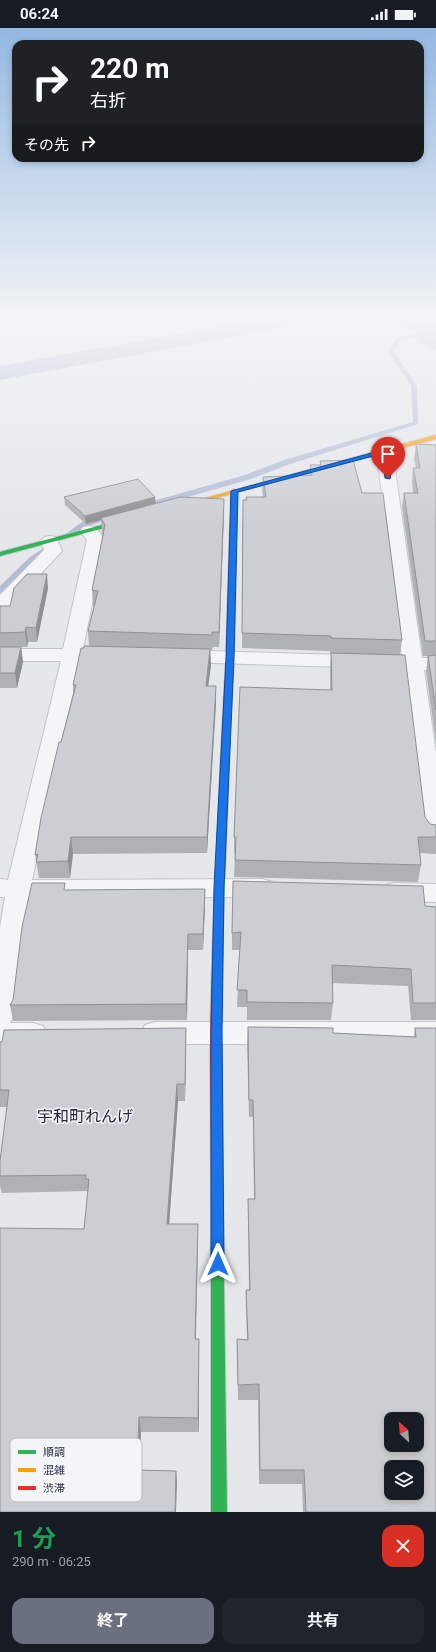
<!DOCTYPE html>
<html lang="ja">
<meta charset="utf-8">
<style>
body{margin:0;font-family:Roboto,"Noto Sans JP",sans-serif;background:#20242c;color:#f1f3f6;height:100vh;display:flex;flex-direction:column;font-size:15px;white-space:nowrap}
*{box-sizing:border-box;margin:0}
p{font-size:13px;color:#9ea1a6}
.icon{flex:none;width:22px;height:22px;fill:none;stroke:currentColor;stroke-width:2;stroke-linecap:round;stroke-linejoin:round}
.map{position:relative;height:1484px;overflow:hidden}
.side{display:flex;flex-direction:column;background:#171b24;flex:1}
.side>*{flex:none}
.hud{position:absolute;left:12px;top:12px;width:412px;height:122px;border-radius:12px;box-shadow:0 2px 6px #0003;background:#202124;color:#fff;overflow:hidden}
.needle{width:26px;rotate:334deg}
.fabs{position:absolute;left:384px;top:1384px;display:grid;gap:8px}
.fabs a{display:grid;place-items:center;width:40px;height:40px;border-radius:8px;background:#171b24;box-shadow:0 2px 6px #0003;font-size:20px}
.pin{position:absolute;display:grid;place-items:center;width:34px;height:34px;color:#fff;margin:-41px -17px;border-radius:50% 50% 50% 0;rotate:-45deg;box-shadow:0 0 4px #0007}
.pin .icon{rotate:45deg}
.me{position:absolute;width:44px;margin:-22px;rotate:0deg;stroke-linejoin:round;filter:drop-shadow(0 0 3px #0008)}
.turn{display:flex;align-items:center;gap:14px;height:84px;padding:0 12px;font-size:18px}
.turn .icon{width:52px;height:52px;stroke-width:2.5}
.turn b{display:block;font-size:28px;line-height:34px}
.then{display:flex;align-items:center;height:38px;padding:0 12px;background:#0003;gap:8px;font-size:15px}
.round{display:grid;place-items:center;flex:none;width:42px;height:42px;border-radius:12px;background:#20242c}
.summary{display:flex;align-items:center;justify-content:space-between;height:68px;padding:0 12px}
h1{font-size:24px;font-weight:700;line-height:30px;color:#1e9e55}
.action{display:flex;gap:8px;margin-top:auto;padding:8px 12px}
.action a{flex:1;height:46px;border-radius:12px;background:#6b707f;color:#fff;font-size:16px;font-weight:700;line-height:46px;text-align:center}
.action a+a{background:#20242c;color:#f1f3f6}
.status{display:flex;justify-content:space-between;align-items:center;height:28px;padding:0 20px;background:#171b24;direction:ltr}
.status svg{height:11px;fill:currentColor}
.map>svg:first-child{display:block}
.water{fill:#b3bed6}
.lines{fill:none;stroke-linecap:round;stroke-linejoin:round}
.stream{fill:#b3bed6;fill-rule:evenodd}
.canal{fill:#b3bed6;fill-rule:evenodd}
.street-casing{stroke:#c2c4c8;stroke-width:2}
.fast-casing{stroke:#c2c4c8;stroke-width:2}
.slow-casing{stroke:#c2c4c8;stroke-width:2}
.jam-casing{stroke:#c2c4c8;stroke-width:2}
.street{fill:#f5f5f7;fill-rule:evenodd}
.fast{fill:#30b455;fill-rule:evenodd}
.slow{fill:#ff9f0a;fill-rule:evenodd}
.jam{fill:#e5322d;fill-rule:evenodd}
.wall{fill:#afb1b5}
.shaded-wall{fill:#8f9094}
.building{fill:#ccced3;stroke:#8f9094;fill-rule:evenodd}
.route{fill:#1a73e8;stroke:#114b97}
.labels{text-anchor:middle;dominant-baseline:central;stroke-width:3;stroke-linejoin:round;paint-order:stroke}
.near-quarter-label{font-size:16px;fill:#1c2137;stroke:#f4f5f9}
.key{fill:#f4f5f9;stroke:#b7bac3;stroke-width:1}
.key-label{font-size:11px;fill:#2a3046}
</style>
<div class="status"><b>06:24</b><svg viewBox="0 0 49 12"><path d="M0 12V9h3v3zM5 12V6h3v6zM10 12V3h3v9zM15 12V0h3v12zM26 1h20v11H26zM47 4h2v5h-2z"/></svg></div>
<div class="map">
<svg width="436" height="1484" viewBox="0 0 436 1484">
<rect width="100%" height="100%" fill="#e5e7ea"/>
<polygon class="water" points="388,292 436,294 436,323 417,312 423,307"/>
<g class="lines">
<g class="stream">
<polygon points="423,305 426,307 425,308 401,312 394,324 417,358 418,396 290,436 251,451 145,481 142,481 138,479 139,477 245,447 284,432 413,394 411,358 388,324 397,309"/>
<polygon points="98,490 101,490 101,494 88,498 71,509 68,509 64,507 82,494"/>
<polygon points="47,518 53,518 54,520 36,533 3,565 0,565 0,558 30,529"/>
</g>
<polygon class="canal" points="256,292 301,292 298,296 291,298 0,352 0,338"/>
<defs>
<g id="street">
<polygon points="379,419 384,421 394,434 422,630 436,630 436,642 424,642 436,725 436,813 428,811 424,805 404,641 181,634 174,632 171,628 174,624 181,622 402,629 378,434 371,424 374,421"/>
<polygon points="89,498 95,499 105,511 83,621 109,621 116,623 119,627 116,631 109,633 80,633 32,852 263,851 272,854 275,860 272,866 263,869 29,870 14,988 10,995 33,995 43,998 47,1006 43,1014 33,1017 0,1017 0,899 5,869 0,869 0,851 8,852 61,633 0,633 0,621 63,621 87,512 80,503 83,499"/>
<polygon points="50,508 56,509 62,523 7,582 0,584 0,567 44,522 41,513 44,509"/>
<polygon points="393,855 436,856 436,874 393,873 384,870 381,864 384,858"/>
<polygon points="155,994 436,994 436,1016 155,1016 145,1013 141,1005 145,997"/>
</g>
<g id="fast">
<polygon points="132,489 135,491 134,492 0,528 0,524"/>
<polygon points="226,700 230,703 223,904 222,907 218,908 214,907 213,904 222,703"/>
<polygon points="217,1173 221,1175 223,1179 227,1484 211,1484 211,1179 213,1175"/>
</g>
<polygon id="slow" points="436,407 436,411 182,479 178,479 177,478"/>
<g id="jam">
<polygon points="234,461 237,463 234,629 230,703 226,706 222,703 226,629 231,463"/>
<polygon points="218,900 222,901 223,904 222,1004 223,1179 221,1183 217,1185 213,1183 211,1179 210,1004 213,904 214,901"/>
</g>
</defs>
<use href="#street" class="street-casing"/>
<use href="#fast" class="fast-casing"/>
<use href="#slow" class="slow-casing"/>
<use href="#jam" class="jam-casing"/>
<use href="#street" class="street"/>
<use href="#fast" class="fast"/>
<use href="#slow" class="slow"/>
<use href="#jam" class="jam"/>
</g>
<g class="wall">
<polygon points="416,416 436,417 436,715 426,644 428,628 423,628 402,479 404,465 413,465 412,454 413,440 416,440 414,431"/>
<polygon points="320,433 362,465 402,612 400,626 425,789 430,796 436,797 436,826 420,825 421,837 418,854 234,849 235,825 234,825 234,809 330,662 330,640 331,626 330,625 330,623 242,620 243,472 263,469 262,463 263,449 310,447 310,437 320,437"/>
<polygon points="64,469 155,476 224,471 219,619 213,619 212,622 210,622 211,637 208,658 216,675 207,825 73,826 70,850 39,850 35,827 61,714 73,666 73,657 84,620 89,618 88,603 94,578 93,578 92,562 103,507 102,505 101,492 86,496 65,477"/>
<polygon points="48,560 37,614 28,614 27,619 6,619 21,619 23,634 17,660 0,660 0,578 10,578"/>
<polygon points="205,861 205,877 203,922 188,922 187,992 13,993 10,977 66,862"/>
<polygon points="425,878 436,879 436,992 411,992 408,958 332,955 333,975 331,992 247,992 247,979 237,979 240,922 232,922 232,905"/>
<polygon points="248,999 333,1005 414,1009 415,1000 436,1000 436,1484 303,1484 302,1456 259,1456 258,1372 238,1372 237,1311 247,1312 246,1278 246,1262 249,1262 248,1187 248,1171 254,1171 253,1089 249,1089 247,1017"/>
<polygon points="186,1000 186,1017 185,1073 178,1073 169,1196 198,1212 196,1311 199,1311 199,1404 141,1404 139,1442 176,1443 177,1457 0,1484 84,1201 88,1168 87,1163 2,1165 0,1158 0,1133 7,1079 0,1079 0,1014"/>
</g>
<g class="shaded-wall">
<polygon points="155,469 156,478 101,490 101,492 86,496 85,488"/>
<polygon points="224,471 224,485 219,619 219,604"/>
<polygon points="47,546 48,560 37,614 36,600"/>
<polygon points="26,599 28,614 27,619 25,604"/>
<polygon points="21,619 23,634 17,660 15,645"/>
<polygon points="210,621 211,637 206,674 206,658"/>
<polygon points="216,658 216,675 207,825 207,809"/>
<polygon points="71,809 73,826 70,850 68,833"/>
<polygon points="205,861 205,877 203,922 203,906"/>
<polygon points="188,906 188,922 187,992 186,976"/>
<polygon points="186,1000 186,1017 185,1073 185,1056"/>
<polygon points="177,1056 178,1073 168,1212 167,1196"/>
<polygon points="198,1196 198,1212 195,1326 195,1311"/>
<polygon points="199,1311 199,1404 198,1390"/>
<polygon points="139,1389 141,1404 139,1456 137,1442"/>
<polygon points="176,1443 177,1457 176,1484 175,1484"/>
</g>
<g class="building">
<polygon points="416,416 436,417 436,613 425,613 404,465 418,465 413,440 420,440"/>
<polygon points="353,432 362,465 383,465 402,612 331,610 331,608 242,605 243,472 247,472 246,469 266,469 263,449 312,447 310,437 321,437 320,433"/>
<polygon points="138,451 155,469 85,488 64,469"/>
<polygon points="180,469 224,471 219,604 212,604 212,607 88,603 98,563 92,562 105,497 101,490"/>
<polygon points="27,546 47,546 36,600 26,599 25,604 0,605 0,578 10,578 14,560"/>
<polygon points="85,618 210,621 206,658 216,658 207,809 71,809 68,833 36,834 38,826 35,827 41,790 59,714 61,714 76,657 73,657 81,620 84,620"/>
<polygon points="0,619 21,619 15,645 0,645"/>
<polygon points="331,625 405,627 425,789 430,796 436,797 436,809 418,809 421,837 235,832 236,809 234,809 240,659 332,662"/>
<polygon points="436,627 436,682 428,628"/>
<polygon points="233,853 423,858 425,878 436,879 436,975 413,975 411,941 332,937 333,975 247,974 247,962 237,962 241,904 232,905"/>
<polygon points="32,855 65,855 64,862 205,861 203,906 188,906 186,976 10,977 13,972 22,899"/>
<path d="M 248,999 L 333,1000 L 333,1005 L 416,1009 L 415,1000 L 436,1000 L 436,1484 L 306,1484 L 304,1442 L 260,1442 L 259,1356 L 238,1357 L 237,1311 L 248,1312 L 246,1262 L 250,1262 L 248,1171 L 255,1171 L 253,1072 L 249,1072 ZM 391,1391 L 417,1391 L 417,1417 L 391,1417 ZM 391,1439 L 417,1439 L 417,1465 L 391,1465 Z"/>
<polygon points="186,1000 185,1056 177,1056 167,1196 198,1196 195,1311 199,1311 198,1390 139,1389 137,1442 176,1443 175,1484 0,1484 0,1200 84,1201 89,1151 85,1151 86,1147 0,1148 0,1133 9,1062 0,1062 0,1014 2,1014 4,1002"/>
</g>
<linearGradient id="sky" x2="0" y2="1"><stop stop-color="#93b8e1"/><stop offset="0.58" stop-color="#f3f4f6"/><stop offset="1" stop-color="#f3f4f6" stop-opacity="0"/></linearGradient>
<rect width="436" height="500" fill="url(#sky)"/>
<path class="route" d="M 379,423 C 388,427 393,441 390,451 L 385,450 L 383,434 L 377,427 L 238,464 L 234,630 L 224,859 L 222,1004 L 224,1236 L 223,1241 L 218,1243 L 213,1241 L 211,1236 L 211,1004 L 214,859 L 226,630 L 231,463 Z"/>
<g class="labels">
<g class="near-quarter-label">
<text x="85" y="1088">宇和町れんげ</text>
</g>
</g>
<rect x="10" y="1410" width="132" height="64" rx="6" class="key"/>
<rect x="18" y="1422" width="18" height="4" fill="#30b455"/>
<rect x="18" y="1440" width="18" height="4" fill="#ff9f0a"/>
<rect x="18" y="1458" width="18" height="4" fill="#e5322d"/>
<g class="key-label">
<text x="43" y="1428">順調</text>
<text x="43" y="1446">混雑</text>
<text x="43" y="1464">渋滞</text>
</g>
</svg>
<div class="fabs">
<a><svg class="needle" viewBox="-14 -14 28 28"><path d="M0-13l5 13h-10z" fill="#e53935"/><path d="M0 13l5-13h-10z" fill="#9ea1a6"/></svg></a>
<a><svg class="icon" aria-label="layers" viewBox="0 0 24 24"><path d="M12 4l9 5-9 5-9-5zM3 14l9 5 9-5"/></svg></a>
</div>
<div class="pin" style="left:388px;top:450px;background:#d93025"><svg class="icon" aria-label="arrive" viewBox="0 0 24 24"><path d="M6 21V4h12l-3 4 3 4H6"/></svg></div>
<svg class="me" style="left:218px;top:1236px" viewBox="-20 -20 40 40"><path d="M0-17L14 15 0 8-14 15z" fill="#1a73e8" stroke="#fff" stroke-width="4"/></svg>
<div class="hud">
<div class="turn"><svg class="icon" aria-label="right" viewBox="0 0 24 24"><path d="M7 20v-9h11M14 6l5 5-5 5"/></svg><div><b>220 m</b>右折</div></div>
<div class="then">その先<svg class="icon" aria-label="right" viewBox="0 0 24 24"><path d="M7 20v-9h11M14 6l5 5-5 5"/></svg></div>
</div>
</div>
<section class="side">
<div class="summary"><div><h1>1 分</h1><p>290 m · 06:25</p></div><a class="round" style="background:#d93025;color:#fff"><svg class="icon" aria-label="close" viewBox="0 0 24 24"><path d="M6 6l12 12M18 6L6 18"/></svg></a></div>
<div class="action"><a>終了</a><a>共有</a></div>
</section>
